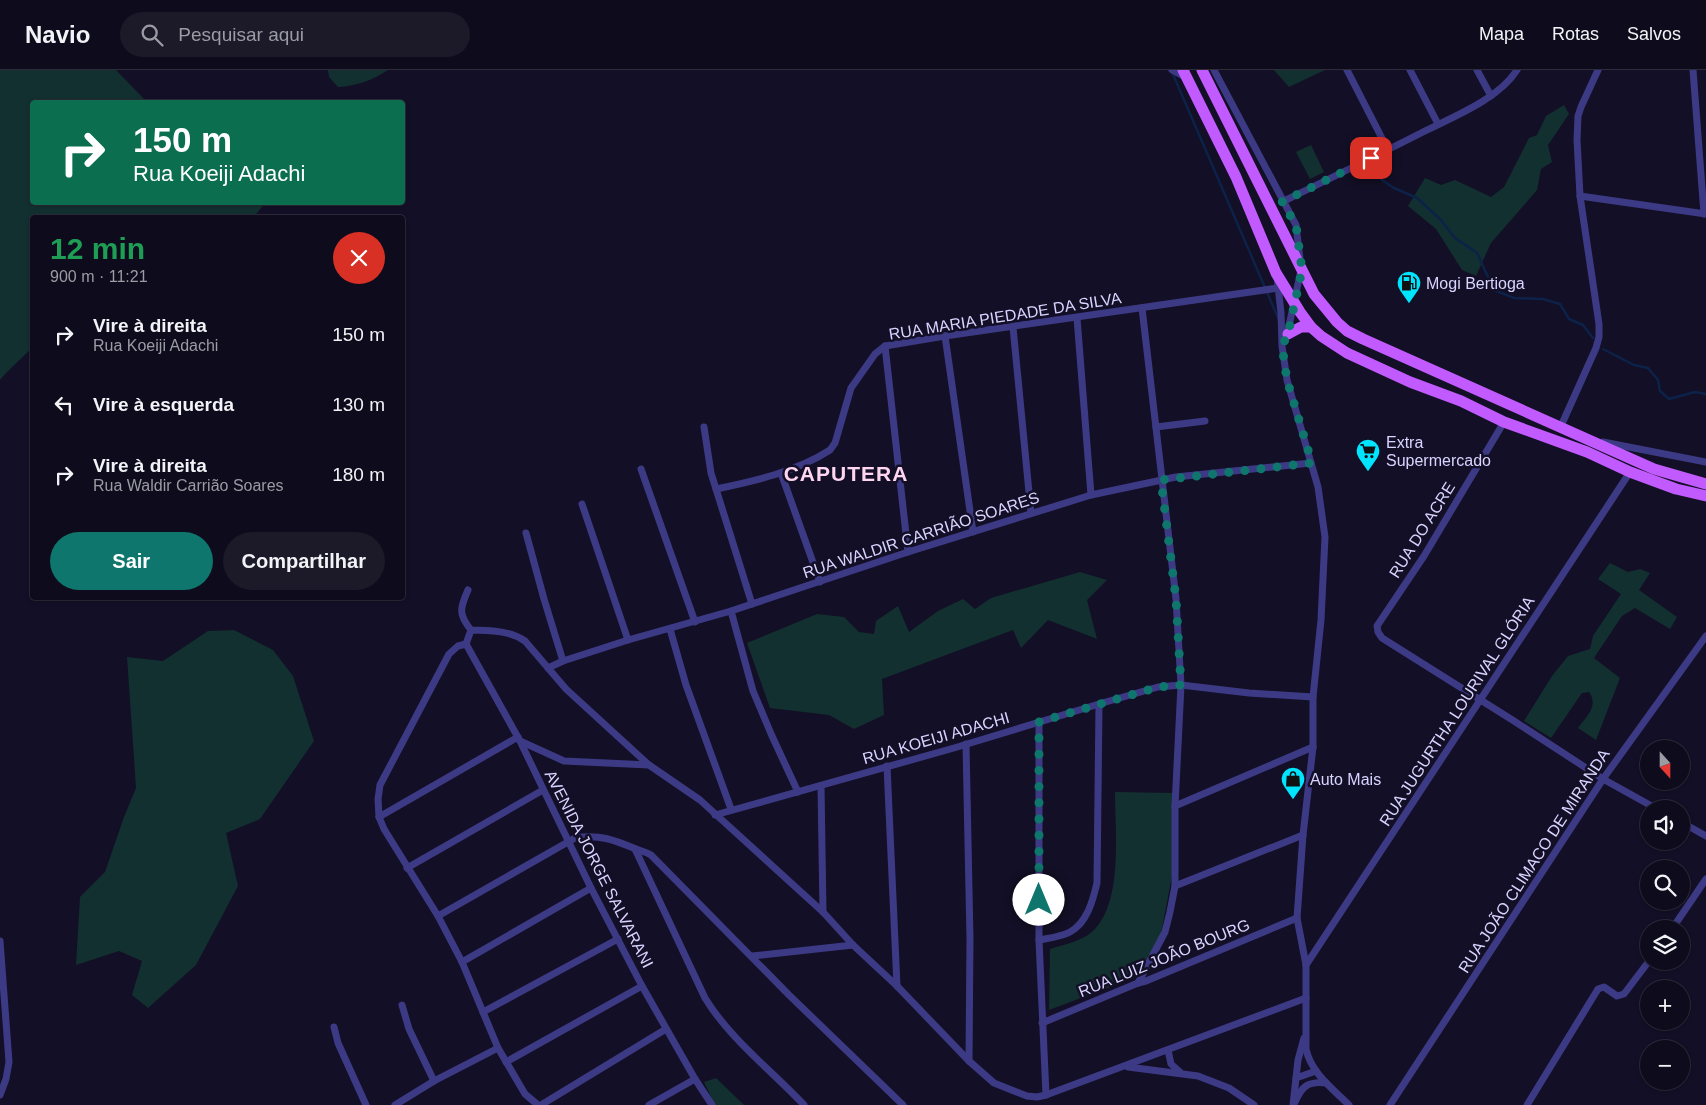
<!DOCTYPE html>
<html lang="pt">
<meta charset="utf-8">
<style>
body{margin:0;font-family:Helvetica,sans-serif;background:#1c1929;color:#f1f3f6;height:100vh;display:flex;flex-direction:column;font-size:19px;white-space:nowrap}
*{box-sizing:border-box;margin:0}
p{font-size:16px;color:#9b9ba3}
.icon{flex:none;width:28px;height:28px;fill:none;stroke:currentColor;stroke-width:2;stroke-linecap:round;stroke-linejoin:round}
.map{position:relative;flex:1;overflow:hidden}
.side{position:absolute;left:30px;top:145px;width:375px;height:385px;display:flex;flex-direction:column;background:#0e0b1c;border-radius:5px;box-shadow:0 1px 4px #0004,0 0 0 1px #2e2b3b}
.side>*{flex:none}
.top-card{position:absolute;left:30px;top:30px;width:375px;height:105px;border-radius:5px;box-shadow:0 1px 4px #0004,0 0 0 1px #2e2b3b;background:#0b6e4f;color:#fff;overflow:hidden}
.needle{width:32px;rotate:159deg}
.controls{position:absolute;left:1640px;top:670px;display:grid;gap:10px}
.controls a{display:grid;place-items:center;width:50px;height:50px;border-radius:50%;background:#0e0b1c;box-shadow:0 1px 4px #0004,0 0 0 1px #2e2b3b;font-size:25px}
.pin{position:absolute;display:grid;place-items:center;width:42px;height:42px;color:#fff;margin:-21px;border-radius:10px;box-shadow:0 2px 8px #0006}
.me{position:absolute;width:55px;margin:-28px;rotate:0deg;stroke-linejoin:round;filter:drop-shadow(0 0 4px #0008)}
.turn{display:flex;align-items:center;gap:18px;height:105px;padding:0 20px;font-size:22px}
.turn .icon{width:65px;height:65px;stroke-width:2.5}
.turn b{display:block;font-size:35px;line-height:42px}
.round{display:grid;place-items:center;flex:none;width:52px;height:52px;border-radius:26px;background:#1c1929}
.summary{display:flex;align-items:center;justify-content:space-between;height:85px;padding:0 20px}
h1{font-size:30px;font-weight:700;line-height:38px;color:#1e9e55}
.primary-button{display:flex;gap:10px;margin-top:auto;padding:10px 20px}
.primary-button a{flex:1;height:58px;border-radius:30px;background:#0f766e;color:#fff;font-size:20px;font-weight:700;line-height:58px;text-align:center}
.primary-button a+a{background:#1c1929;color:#f1f3f6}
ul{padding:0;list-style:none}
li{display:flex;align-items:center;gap:15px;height:70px;padding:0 20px}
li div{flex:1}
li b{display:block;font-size:19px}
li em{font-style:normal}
header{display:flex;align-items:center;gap:30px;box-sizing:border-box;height:70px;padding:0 25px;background:#0e0b1c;border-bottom:1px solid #2e2b3b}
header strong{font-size:24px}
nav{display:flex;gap:28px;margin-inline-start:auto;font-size:18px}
.search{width:350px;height:45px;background:#1c1929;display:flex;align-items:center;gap:12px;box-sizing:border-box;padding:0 18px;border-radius:28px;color:#9b9ba3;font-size:19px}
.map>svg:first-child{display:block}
.green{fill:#12302f}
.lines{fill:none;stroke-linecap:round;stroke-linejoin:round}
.stream{stroke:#0c2248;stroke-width:2.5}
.street{stroke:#3d3a85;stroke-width:7}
.primary{stroke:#c25bff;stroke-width:11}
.route{stroke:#0f766e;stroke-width:9;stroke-dasharray:0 16.2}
.labels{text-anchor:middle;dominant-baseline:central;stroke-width:5;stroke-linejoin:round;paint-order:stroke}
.poi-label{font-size:16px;fill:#d9d4ff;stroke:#130f26;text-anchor:start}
.street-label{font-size:16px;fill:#d9d4ff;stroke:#130f26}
.district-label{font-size:21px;font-weight:bold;letter-spacing:1px;fill:#ffd6f0;stroke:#130f26}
</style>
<header>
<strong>Navio</strong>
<div class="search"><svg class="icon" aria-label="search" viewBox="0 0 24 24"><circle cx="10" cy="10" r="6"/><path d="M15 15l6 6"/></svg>Pesquisar aqui</div>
<nav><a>Mapa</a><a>Rotas</a><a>Salvos</a></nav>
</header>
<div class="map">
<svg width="1706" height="1035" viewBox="0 0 1706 1035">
<rect width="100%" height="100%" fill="#130f26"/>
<g class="green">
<polygon points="0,0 116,0 147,32 32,32 32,132 265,133 254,147 32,148 32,278 7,302 0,310"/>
<path d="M 328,0 L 388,0 C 373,10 357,16 338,17 L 329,7 Z"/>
<polygon points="1274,0 1325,0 1289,17"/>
<polygon points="1564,35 1569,44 1548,75 1552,92 1541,99 1537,120 1491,173 1476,206 1462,200 1436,159 1408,136 1425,108 1441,115 1455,110 1491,127 1504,117 1529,68 1537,65 1546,46"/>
<polygon points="1311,75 1324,102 1310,109 1296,82"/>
<path d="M 1610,493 L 1628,502 L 1640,499 L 1650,503 L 1639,520 L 1677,547 L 1670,559 L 1635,538 L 1622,546 L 1594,588 L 1620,608 L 1596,670 L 1578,658 C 1586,647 1599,636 1589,622 L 1582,623 L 1551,668 L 1524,651 L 1552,606 L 1568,586 L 1590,579 L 1593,566 L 1621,524 L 1598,509 Z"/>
<polygon points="1080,502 1107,510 1087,530 1097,569 1048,550 1021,578 1013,560 882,609 884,645 854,659 829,645 770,638 747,573 817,544 844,547 859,562 874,564 876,551 898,536 909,562 938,541 963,529 975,539 991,528"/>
<polygon points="234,560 273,580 293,606 314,671 260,749 226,763 238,816 196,895 148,938 132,925 142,891 119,881 76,895 80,827 105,802 124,747 136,718 127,587 163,591 208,561"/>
<path d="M 1115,722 L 1173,723 L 1172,806 L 1160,869 L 1134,908 L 1049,940 L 1050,879 C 1065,874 1084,871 1095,859 C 1123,829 1115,761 1115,722 Z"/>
<polygon points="716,1008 744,1035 715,1035 704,1012"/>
</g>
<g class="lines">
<g class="stream">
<polyline points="1172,2 1279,250"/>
<polyline points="1371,96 1382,110 1394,118 1417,128 1440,149 1455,168 1477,183 1494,220 1514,228 1543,229 1560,234 1569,249 1583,255 1593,268"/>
<polyline points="1603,279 1634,295 1648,298 1658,310 1660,321 1669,329 1695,322 1706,324"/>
</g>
<g class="street">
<polyline points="1172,0 1187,8"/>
<polyline points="1214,0 1296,155 1300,189"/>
<polyline points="1347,0 1388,80"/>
<polyline points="1410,0 1438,54"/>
<polyline points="1477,0 1491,26"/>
<polyline points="1693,0 1704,144"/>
<polyline points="1580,126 1706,144"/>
<path d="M 1282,132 C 1329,109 1376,86 1423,62 C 1453,47 1499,29 1517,0"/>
<path d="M 1277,207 L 1281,243 L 1282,276 L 1287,310 L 1318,417 L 1325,467 L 1321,550 L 1313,627 L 1313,677 L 1303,765 L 1297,848 L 1306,895 L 1306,979 C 1311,1003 1333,1019 1349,1035"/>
<polyline points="1077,248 1091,425"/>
<polyline points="1013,257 1031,443"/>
<polyline points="1287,265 1301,200"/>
<polyline points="945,266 973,462"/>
<polyline points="885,276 908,482"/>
<polyline points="1504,352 1424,486 1377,556 1378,562 1382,568 1514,651 1603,709 1657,739"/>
<polyline points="1561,356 1596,278 1599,267 1599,254 1580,126 1577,70 1578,46 1581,37 1598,0"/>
<polyline points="704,357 711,403 752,534"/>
<polyline points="1156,357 1205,351"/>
<polyline points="1603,372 1706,392"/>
<polyline points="641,399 695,552"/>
<polyline points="781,403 820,512"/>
<path d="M 716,419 C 754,411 796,402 830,380 L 835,373 L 851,318 L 875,284 L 885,276 L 945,266 L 1278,218"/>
<polyline points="582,434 628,570"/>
<polyline points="526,463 544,529 563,591"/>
<path d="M 468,520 C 460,538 458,544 471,560 C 490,561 509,560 525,571 L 566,619 L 649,695 L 700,730 L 823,842 L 853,875 L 897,916 L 969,991 L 994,1013 L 1014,1021 L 1027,1026 L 1037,1027 L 1046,1025 L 1306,928"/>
<polyline points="731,541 753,621 772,666 798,722"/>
<polyline points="670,559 686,615 731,739"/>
<polyline points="466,574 458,576 449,584 380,715 378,729 379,747 384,759 438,846 462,892 498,978 525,1024 538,1035"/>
<polyline points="466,574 520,671 591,818 642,916 695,1009 712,1035"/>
<polyline points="466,574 471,560"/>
<polyline points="548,598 563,591 628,570 731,541 908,482 1091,425 1176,407 1311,393"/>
<polyline points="1039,652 1039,870 1046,1025"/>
<polyline points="520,671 564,691 649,695"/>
<polyline points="966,674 970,869 969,991"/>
<polyline points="887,696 897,916"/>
<polyline points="821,716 823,842"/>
<polyline points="1175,736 1313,677"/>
<polyline points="715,745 954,678 1099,634 1158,617 1181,615 1249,623 1313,627"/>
<polyline points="379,747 518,667"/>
<polyline points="1681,752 1706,766"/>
<path d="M 635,779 L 705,928 C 730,969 771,1000 804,1035"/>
<polyline points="407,798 543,720"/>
<polyline points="1175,816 1303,765"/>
<path d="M 438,846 L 575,768 C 600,764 614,770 636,779 C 641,781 646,782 651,785 L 789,925 L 903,1035"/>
<polyline points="1672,859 1706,809"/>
<path d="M 1039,870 C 1049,868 1061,867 1070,862 C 1087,853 1093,830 1097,813 L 1099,634"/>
<polyline points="0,871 9,992 6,1009 0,1025"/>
<polyline points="752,886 853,875"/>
<polyline points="462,892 591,818"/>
<polyline points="1306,895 1630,402"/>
<polyline points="1138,913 1165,862 1170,842 1175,816 1175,736 1181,615 1176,529 1142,238"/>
<polyline points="402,935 409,959 434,1011"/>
<polyline points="483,942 618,869"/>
<polyline points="1042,953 1138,913 1146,911 1297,848"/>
<polyline points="334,957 338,973 366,1035"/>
<polyline points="1168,980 1171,994 1180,1002"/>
<polyline points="506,992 642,916"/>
<polyline points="1128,997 1198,1006 1229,1018 1254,1035"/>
<polyline points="1296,1008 1298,990 1304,968"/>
<path d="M 1295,1032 C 1302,1016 1308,1011 1326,1013"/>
<polyline points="395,1035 434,1011 498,978"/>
<polyline points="541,1035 666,959"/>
<polyline points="649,1035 695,1009"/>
<polyline points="1293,1035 1296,1008 1316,1001"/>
<polyline points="1390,1035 1603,709 1706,566"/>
<polyline points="1527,1035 1598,919 1604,917 1617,926 1624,924 1649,891"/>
</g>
<g class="primary">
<polyline points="1183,0 1236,107 1276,203 1300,242 1311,257 1321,266 1347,283 1410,312 1461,331 1504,352 1587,382 1630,402 1676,419 1706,426"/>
<polyline points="1202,0 1314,224 1337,252 1347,261 1363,269 1654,399 1706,414"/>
<polyline points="1288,264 1301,257 1311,257"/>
</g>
</g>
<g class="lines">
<polyline class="route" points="1039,830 1039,652 1158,617 1181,615 1176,529 1161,410 1312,393 1287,310 1282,276 1288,264 1302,200 1296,155 1282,132 1371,88"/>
</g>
<defs>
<symbol id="fuel-pin" viewBox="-11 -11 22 30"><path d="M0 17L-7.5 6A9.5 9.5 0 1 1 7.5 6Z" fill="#00e5ff" stroke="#130f26"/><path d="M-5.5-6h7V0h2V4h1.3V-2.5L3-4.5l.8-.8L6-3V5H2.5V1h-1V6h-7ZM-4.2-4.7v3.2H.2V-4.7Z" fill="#111"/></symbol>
<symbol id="supermarket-pin" viewBox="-11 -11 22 30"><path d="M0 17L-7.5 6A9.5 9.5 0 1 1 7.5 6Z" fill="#00e5ff" stroke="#130f26"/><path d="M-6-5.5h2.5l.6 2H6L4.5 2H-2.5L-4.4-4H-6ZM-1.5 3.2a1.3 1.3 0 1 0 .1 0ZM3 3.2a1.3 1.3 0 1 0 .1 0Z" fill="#111"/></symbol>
<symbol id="shop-pin" viewBox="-11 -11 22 30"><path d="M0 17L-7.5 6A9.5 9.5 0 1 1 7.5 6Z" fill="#00e5ff" stroke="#130f26"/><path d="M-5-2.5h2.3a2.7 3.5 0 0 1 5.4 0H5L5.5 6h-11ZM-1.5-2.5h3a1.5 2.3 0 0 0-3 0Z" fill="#111"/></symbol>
</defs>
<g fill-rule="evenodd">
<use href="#fuel-pin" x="1395" y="199" width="28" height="38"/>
<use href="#supermarket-pin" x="1354" y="367" width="28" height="38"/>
<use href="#shop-pin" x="1279" y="695" width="28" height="38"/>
</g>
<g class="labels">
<g class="poi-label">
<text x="1426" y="213">Mogi Bertioga</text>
<text x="1386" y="372">Extra<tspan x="1386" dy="18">Supermercado</tspan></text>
<text x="1310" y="709">Auto Mais</text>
</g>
<g class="street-label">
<text transform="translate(1005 246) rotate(-9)">RUA MARIA PIEDADE DA SILVA</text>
<text transform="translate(1422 460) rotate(-58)">RUA DO ACRE</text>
<text transform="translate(921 465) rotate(-18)">RUA WALDIR CARRIÃO SOARES</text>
<text transform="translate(1457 641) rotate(-57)">RUA JUGURTHA LOURIVAL GLÓRIA</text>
<text transform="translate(936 668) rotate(-16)">RUA KOEIJI ADACHI</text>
<text transform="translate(1534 791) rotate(-57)">RUA JOÃO CLIMACO DE MIRANDA</text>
<text transform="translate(599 799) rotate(63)">AVENIDA JORGE SALVARANI</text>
<text transform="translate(1164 888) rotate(-22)">RUA LUIZ JOÃO BOURG</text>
</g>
<g class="district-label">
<text x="846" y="403">CAPUTERA</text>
</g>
</g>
</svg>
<div class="controls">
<a><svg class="needle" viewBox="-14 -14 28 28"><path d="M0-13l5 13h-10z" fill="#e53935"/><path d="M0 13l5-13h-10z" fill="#9b9ba3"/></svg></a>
<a><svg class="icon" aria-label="sound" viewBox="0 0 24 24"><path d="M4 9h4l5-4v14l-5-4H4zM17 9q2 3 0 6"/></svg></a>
<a><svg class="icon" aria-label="search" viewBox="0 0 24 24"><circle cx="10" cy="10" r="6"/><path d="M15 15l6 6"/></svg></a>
<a><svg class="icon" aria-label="layers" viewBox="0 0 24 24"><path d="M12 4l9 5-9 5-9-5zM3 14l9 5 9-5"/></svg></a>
<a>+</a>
<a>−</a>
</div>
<div class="pin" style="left:1371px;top:88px;background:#d93025"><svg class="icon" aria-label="arrive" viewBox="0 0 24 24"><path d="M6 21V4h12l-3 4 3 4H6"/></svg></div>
<svg class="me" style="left:1039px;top:830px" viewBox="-20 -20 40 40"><circle r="19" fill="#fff"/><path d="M0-13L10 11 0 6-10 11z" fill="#0f766e"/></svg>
<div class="top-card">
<div class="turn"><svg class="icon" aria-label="right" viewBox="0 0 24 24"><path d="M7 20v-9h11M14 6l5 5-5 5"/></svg><div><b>150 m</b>Rua Koeiji Adachi</div></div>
</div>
<section class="side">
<div class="summary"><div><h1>12 min</h1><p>900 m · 11:21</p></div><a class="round" style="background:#d93025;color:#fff"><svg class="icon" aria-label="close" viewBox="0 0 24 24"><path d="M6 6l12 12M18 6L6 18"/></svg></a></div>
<ul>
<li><svg class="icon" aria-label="right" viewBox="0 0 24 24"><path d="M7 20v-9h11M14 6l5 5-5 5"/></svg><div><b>Vire à direita</b><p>Rua Koeiji Adachi</p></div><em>150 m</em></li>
<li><svg class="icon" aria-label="left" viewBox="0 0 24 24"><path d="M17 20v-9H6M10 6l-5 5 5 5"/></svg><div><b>Vire à esquerda</b></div><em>130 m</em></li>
<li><svg class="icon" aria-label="right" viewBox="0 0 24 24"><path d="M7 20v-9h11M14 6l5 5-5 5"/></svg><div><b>Vire à direita</b><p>Rua Waldir Carrião Soares</p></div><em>180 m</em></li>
</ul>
<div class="primary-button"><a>Sair</a><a>Compartilhar</a></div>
</section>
</div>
